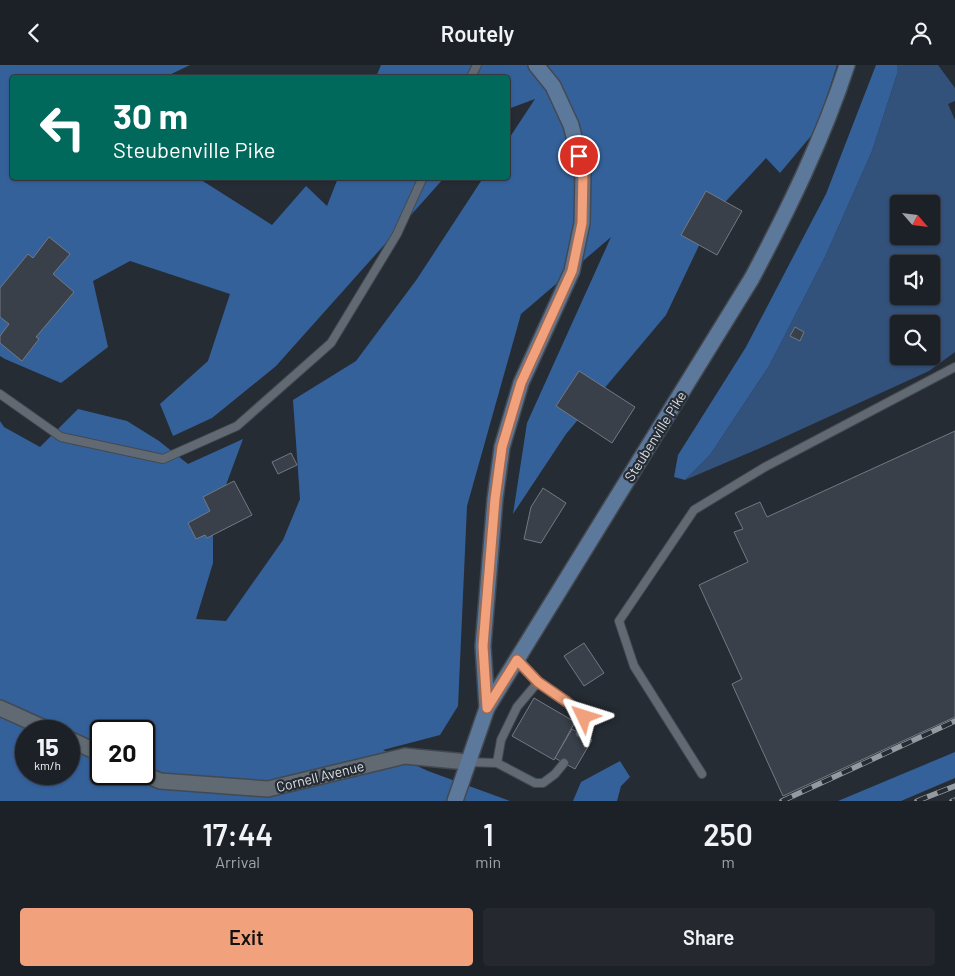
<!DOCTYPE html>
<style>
body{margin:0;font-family:Barlow,sans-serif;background:#25292f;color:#f1f3f6;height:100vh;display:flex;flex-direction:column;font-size:19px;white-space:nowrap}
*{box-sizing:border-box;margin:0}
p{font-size:16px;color:#a0a3a7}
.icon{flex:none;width:28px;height:28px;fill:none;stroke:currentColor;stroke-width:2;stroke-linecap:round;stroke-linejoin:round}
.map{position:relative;height:736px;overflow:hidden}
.panel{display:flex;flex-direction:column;background:#1c2127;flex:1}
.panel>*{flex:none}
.banner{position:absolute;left:10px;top:10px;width:500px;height:105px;border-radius:5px;box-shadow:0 1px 4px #0004,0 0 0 1px #3a3e44;background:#00695c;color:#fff;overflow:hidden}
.needle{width:32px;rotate:118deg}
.fabs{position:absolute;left:890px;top:130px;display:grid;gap:10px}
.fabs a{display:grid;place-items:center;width:50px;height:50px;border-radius:5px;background:#1c2127;box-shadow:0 1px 4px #0004,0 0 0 1px #3a3e44;font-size:25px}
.speed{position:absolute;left:15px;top:655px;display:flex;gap:10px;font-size:25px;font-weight:700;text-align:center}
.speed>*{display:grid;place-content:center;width:65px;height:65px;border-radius:50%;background:#1c2127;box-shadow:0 1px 4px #0004,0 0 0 1px #3a3e44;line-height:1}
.speed small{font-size:12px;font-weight:400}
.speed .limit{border:2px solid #111;border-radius:8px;background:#fff;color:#111}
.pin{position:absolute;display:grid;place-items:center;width:42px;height:42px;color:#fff;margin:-21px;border:2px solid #fff;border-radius:50%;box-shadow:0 1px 5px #0007}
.me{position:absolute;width:55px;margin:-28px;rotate:311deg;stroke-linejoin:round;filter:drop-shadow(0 0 4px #0008)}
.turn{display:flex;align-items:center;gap:18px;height:105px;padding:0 20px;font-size:22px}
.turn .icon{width:65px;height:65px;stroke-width:2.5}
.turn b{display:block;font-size:35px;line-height:42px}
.eta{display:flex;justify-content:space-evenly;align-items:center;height:85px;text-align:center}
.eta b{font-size:30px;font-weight:600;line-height:35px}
.action{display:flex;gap:10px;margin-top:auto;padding:10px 20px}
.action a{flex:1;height:58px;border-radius:5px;background:#f1a17c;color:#111;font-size:20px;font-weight:600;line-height:58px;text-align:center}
.action a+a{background:#25292f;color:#f1f3f6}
header{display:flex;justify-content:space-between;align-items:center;height:65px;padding:0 20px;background:#1c2127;font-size:22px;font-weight:600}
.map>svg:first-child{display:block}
.green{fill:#32517b;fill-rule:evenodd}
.forest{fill:#35619a;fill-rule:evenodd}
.building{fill:#394049;stroke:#727983}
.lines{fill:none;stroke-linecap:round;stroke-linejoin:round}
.lane-casing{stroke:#434950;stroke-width:10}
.street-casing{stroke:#434950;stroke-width:18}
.secondary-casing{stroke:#434950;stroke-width:18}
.lane{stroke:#616972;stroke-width:8}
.street{stroke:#616972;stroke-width:15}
.secondary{stroke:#5c789b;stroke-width:15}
.rail-casing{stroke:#9599a0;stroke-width:5.5}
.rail{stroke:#262c34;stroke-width:4;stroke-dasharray:11;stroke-linecap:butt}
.route-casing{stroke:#9d6951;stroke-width:12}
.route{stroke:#f1a17c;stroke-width:9}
.labels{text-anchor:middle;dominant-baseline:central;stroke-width:4.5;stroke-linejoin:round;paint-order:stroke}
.street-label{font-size:14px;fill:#dbdfe5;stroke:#262c34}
</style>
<header><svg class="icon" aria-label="back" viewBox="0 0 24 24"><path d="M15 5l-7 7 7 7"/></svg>Routely<svg class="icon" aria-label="person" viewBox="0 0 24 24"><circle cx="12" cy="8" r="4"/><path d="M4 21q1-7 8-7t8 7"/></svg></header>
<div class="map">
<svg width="955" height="736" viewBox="0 0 955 736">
<rect width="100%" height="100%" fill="#262c34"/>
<path class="green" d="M 897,0 L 938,0 L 955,23 L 955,36 L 948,39 L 955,55 L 955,287 L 929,306 L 758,384 L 685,415 L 710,390 L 769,301 L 825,192 L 872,86 L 897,9 ZM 899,139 L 931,139 L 931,171 L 899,171 ZM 899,199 L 931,199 L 931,231 L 899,231 ZM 899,259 L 931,259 L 931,291 L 899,291 Z"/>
<g class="forest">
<polygon points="0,0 190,0 165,12 12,12 12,112 198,113 272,160 306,121 327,141 338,113 444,113 276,301 212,353 173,371 160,339 208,296 230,229 130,196 93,216 108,282 61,318 5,294 0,291"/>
<path d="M 381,0 L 837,0 L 816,65 L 780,108 L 766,93 L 714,149 L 666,250 L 566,369 L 513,449 L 527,358 L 611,172 L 521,249 L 467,441 L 458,641 L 440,670 L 383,685 L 428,706 L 510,736 L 0,736 L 0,356 L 4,362 L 40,382 L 78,344 L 127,356 L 159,376 L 188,399 L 243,374 L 213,455 L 213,498 L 196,554 L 226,556 L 283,475 L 300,434 L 293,335 L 356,296 L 417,214 L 483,113 L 508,112 L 508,75 L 535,34 L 508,44 L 508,12 L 376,12 ZM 26,666 L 69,666 L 69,709 L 26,709 ZM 101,666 L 144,666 L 144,709 L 101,709 Z"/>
<polygon points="876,0 897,0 897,9 872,86 825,192 769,301 710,390 685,415 674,412 678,390 746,282 826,129"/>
<polygon points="955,687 955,713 901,736 838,736"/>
<polygon points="620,696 630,712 621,721 617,736 573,736 581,717"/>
</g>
<g class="building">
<polygon points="706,126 742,146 717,190 681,170"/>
<polygon points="49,172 70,189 53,209 74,227 36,272 39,274 22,296 0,278 0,271 9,259 0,252 0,223 28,189 33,193"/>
<polygon points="795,262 804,267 800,276 790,271"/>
<polygon points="579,306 635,342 612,378 556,341"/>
<polygon points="955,366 955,652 783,731 732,619 742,614 699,520 748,497 734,467 743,464 735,448 760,437 767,452"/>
<polygon points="291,388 297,400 278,409 272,397"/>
<polygon points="234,416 252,450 207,473 205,470 196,474 188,458 210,446 203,432"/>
<polygon points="543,423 566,438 541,478 524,474 531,442"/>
<polygon points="584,578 604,608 584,621 564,591"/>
<polygon points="534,633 575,657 554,695 512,671"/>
<polygon points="572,664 592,675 575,704 555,693"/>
</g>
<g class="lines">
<defs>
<g id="lane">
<polyline points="471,12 477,0"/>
<polyline points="0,329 61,372 163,394 237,361 331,278 397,169 423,112"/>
<polyline points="517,595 538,617 567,637 584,652 580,668"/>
<polyline points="467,697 497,698 535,718 543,718 555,709 564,698"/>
<polyline points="497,698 501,675 517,642 538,617"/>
<polyline points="702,709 634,601 619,556 694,445 765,402 955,302"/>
</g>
<g id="street">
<polyline points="0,643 51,666"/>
<polyline points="69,674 101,689"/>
<polyline points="144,709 160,716 268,724 405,691 467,697"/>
</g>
<g id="secondary">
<polyline points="487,643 483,581 495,434 502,382 521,318 572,206 582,158 583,107 571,60 553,21 536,0"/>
<path d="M 455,736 L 487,643 L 752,213 C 788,145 823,74 847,0"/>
</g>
</defs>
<use href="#lane" class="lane-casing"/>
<use href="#street" class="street-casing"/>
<use href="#secondary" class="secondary-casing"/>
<use href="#lane" class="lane"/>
<use href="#street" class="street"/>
<use href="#secondary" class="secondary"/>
<defs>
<g id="rail">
<polyline points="782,736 955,656"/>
<polyline points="917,736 955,721"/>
<polyline points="952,736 955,735"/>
</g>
</defs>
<use href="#rail" class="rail-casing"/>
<use href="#rail" class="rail"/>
</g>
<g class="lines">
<defs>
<polyline id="route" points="579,91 583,107 582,158 572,206 521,318 502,382 495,434 483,581 487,643 517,595 538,617 567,637 584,652"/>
</defs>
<use href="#route" class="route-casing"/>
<use href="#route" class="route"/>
</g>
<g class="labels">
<g class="street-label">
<text transform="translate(655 371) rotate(-58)">Steubenville Pike</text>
<text transform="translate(320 711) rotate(-14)">Cornell Avenue</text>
</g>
</g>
</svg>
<div class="fabs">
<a><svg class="needle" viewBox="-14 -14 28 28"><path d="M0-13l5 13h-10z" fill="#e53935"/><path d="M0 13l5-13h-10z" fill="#a0a3a7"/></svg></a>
<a><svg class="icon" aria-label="sound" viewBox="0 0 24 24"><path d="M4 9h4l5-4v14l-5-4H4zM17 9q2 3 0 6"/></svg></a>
<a><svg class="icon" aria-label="search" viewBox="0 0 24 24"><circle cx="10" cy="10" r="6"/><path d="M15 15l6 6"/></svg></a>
</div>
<div class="speed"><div>15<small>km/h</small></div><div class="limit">20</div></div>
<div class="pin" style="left:579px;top:91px;background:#d93025"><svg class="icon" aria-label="arrive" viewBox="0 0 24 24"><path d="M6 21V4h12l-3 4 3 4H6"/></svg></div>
<svg class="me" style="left:584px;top:652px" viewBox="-20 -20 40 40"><path d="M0-17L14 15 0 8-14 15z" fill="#f1a17c" stroke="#fff" stroke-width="4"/></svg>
<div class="banner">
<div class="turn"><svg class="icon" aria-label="left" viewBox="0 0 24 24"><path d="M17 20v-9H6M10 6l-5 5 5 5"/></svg><div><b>30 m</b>Steubenville Pike</div></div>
</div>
</div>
<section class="panel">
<div class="eta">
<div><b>17:44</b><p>Arrival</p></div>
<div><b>1</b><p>min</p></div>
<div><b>250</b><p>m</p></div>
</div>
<div class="action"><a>Exit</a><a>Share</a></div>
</section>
